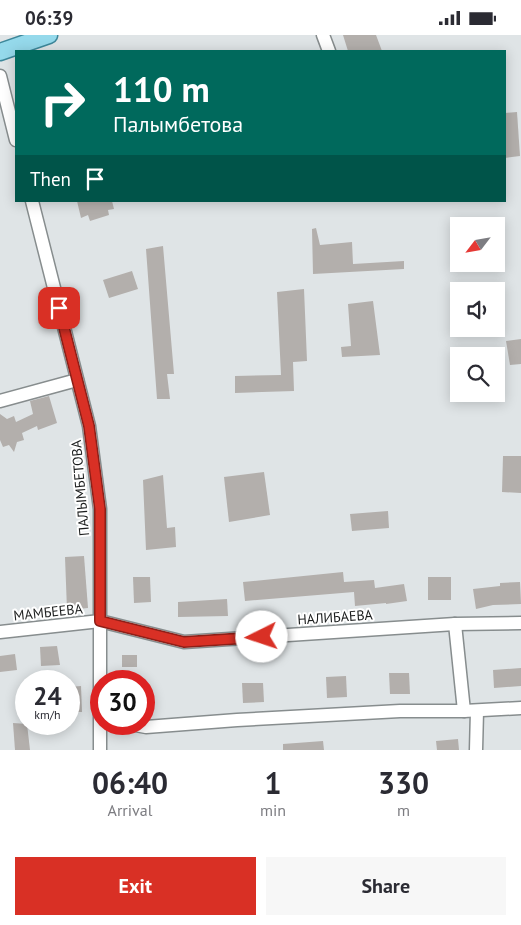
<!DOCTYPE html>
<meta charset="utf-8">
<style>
body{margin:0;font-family:"PT Sans",sans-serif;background:#f7f7f7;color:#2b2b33;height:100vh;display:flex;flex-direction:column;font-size:19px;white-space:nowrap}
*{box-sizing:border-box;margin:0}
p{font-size:16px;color:#7c7c81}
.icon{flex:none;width:28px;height:28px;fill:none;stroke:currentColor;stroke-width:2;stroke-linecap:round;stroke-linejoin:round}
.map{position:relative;height:715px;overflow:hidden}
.details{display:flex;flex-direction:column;background:#fff;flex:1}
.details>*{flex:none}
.guide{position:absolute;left:15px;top:15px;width:491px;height:152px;border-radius:0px;box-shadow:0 2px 12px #0003;background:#00695c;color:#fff;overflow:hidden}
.needle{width:32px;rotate:239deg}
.tools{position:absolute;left:450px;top:182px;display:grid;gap:10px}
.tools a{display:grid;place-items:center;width:55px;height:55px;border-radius:0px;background:#fff;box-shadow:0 2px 12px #0003;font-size:25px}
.speed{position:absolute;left:15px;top:635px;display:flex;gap:10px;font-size:25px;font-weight:700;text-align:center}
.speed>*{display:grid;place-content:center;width:65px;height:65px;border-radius:50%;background:#fff;box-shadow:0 2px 12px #0003;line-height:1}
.speed small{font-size:12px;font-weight:400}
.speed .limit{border:8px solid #d22;background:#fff;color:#111}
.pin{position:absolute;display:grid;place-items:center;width:42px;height:42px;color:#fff;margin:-21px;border-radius:10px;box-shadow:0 2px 8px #0006}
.me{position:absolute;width:55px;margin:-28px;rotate:266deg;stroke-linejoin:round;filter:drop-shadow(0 0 4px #0008)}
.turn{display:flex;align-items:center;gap:18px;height:105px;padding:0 15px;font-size:22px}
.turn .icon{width:65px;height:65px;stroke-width:2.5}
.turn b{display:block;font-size:35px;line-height:42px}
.then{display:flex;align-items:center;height:48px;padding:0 15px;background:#0003;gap:10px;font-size:19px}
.eta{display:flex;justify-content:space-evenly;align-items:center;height:85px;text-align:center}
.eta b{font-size:30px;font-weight:700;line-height:35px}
.button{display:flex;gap:10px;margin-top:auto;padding:10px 15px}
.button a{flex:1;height:58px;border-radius:0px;background:#d93025;color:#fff;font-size:20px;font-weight:700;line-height:58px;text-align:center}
.button a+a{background:#f7f7f7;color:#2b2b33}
.status{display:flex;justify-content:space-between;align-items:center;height:35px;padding:0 25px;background:#fff;direction:ltr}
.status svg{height:14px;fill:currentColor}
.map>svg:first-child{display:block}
.building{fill:#b3afac}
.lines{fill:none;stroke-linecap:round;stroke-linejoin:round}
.minor-casing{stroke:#878d8e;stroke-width:15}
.major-casing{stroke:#3d879a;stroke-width:19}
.minor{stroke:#fff;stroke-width:12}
.major{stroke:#95d9eb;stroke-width:16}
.route-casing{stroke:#8d1f18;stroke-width:12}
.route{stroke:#d93025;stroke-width:9}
.labels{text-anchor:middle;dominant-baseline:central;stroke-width:4;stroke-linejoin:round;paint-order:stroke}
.street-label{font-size:14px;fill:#1b1d1d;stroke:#fff}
</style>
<div class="status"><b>06:39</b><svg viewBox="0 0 49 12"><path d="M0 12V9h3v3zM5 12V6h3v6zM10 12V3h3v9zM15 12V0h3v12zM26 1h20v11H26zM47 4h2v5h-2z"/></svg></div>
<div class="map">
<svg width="521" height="715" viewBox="0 0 521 715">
<rect width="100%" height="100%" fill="#dfe4e6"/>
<g class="building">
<polygon points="343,0 376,0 382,16 348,16"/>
<polygon points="517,77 520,121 505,123 505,78"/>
<polygon points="77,166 112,166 114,174 108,175 109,180 90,186 88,180 81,183"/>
<polygon points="316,193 320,210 352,207 353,229 404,226 404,234 313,239 312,194"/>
<polygon points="163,211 174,339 167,339 170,364 157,364 146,214"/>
<polygon points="132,236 138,254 109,263 103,245"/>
<polygon points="304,254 307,326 293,327 294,356 235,358 235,341 281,340 277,257"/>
<polygon points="373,266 380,320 342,322 341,312 351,311 348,269"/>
<polygon points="521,304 521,329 510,330 506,306"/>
<polygon points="49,361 57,388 38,395 37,391 22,398 24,405 17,407 14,417 9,410 3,412 0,405 0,379 7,384 14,381 16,387 33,379 30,366"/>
<polygon points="503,421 521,421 521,458 502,457"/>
<polygon points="264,437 270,480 229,487 224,442"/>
<polygon points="163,440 167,493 175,492 176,512 146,515 143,445"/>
<polygon points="388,476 389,493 352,496 350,479"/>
<polygon points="84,521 88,573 67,575 65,522"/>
<polygon points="343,537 344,547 374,545 375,553 404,549 407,566 386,569 386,568 355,571 354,557 245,566 243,547"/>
<polygon points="133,542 150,542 151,567 134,568"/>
<rect x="428" y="542" width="23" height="23"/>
<polygon points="520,547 521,569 493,570 476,574 473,554 500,551 500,548"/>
<polygon points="227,564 228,581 178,582 178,567"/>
<polygon points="57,611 60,630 41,631 40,612"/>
<polygon points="15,619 17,635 0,637 0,621"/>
<rect x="122" y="620" width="15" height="12"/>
<polygon points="521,633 521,651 494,653 493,635"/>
<polygon points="389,638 409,638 410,659 390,659"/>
<polygon points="346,641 347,662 327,663 326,642"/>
<polygon points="242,648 263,648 264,667 243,668"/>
<polygon points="81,651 82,677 69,677 69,652"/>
<polygon points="13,688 27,689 30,715 15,715"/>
<polygon points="458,704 459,715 437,715 436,706"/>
<polygon points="323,706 324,715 283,715 283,709"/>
</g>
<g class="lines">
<defs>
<g id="minor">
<polyline points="323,0 329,16"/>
<polyline points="0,41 16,105"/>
<polyline points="32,166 89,391 100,474 100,715"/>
<polyline points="0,366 77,345"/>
<polyline points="455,589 464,676"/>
<polyline points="0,597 100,586 184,607 455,589 521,588"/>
<polyline points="130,689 146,692 237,685 400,676 464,676 521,673"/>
<polyline points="476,715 477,676"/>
</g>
<polyline id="major" points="0,17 49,0"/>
</defs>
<use href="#minor" class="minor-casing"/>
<use href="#major" class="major-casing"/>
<use href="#minor" class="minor"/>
<use href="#major" class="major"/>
</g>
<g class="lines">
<defs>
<polyline id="route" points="59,273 89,391 100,474 100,586 184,607 262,602"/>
</defs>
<use href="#route" class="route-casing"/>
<use href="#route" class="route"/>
</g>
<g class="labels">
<g class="street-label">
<text transform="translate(80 453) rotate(-95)">ПАЛЫМБЕТОВА</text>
<text transform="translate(48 577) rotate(-6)">МАМБЕЕВА</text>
<text transform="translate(335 582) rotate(-4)">НАЛИБАЕВА</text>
</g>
</g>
</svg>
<div class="tools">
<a><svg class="needle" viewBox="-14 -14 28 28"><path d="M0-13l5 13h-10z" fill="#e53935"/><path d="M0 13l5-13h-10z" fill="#7c7c81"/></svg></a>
<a><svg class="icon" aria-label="sound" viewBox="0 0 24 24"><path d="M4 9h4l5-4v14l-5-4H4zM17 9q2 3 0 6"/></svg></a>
<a><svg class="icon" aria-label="search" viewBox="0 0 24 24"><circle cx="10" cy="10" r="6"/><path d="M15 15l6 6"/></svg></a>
</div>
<div class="speed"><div>24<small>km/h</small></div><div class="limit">30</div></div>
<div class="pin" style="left:59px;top:273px;background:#d93025"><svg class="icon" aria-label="arrive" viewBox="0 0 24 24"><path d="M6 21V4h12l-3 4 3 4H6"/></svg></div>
<svg class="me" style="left:262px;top:602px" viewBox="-20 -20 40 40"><circle r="19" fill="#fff"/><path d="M0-13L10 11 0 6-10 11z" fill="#d93025"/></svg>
<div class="guide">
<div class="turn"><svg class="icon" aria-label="right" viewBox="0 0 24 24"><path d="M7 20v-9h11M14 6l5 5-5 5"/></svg><div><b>110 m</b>Палымбетова</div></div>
<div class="then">Then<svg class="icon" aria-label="arrive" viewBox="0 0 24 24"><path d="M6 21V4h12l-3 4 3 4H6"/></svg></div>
</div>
</div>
<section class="details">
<div class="eta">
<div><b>06:40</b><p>Arrival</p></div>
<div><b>1</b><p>min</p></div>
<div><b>330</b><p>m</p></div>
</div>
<div class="button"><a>Exit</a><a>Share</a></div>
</section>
